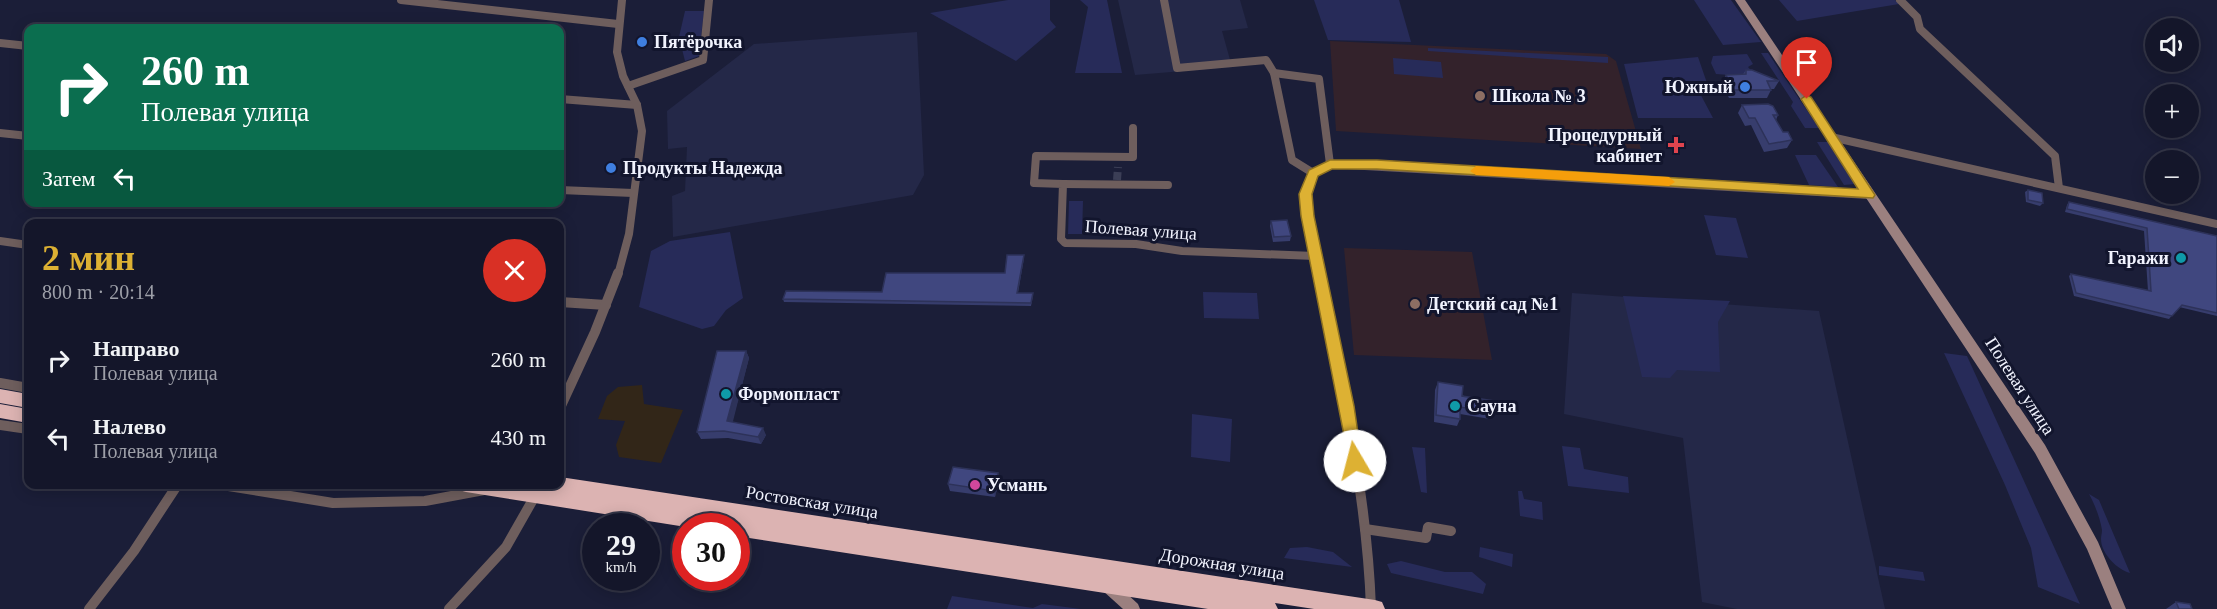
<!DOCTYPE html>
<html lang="ru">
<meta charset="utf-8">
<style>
body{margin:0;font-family:"Times New Roman",serif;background:#212336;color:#f1f3f6;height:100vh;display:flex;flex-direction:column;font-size:22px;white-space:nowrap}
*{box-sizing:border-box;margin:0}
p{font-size:20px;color:#9d9fa8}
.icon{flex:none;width:33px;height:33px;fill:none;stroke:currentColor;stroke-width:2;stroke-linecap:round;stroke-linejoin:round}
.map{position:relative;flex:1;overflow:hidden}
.side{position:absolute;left:24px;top:219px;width:540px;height:270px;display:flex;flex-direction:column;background:#14162a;border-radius:12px;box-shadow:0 3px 15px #0003,0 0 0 2px #333547}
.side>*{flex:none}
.guide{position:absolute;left:24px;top:24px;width:540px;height:183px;border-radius:12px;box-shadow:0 3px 15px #0003,0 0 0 2px #333547;background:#0b6e4f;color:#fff;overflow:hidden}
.tools{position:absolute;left:2145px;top:18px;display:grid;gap:12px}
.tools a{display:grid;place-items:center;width:54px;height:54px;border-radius:50%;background:#14162a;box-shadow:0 3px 15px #0003,0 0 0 2px #333547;font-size:30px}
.speed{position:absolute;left:582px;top:513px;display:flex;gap:12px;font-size:30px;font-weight:700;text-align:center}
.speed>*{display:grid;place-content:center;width:78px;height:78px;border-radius:50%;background:#14162a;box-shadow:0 3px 15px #0003,0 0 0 2px #333547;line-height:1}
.speed small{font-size:15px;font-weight:400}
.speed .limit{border:9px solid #d22;background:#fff;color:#111}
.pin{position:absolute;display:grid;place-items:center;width:51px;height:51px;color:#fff;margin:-62px -26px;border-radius:50% 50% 50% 0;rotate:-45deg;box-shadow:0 0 6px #0007}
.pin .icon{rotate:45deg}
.me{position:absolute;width:66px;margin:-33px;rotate:352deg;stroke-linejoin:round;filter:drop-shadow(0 0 4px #0008)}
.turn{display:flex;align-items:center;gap:21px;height:126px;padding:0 18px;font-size:27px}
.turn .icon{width:78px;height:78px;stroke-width:2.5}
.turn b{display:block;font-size:42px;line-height:51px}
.then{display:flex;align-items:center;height:57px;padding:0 18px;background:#0003;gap:12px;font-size:22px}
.round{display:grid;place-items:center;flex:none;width:63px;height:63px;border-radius:32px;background:#212336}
.summary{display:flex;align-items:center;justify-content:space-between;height:102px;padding:0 18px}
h1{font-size:36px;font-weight:700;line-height:45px;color:#ddb133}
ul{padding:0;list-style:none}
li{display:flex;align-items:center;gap:18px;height:78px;padding:0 18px}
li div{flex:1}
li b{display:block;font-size:22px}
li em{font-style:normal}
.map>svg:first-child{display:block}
.commercial{fill:#322618}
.built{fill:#242848}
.education{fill:#33222b}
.green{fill:#272b59}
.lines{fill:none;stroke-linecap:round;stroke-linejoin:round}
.street-tunnel{stroke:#3b3e56;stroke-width:8;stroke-dasharray:8 4;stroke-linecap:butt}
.street-far1{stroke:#6e5e5d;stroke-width:8}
.street{stroke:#6e5e5d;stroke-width:10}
.secondary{fill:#9b807f;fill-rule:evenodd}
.highway{fill:#dcb3b2;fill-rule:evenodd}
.wall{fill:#373d6d}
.shaded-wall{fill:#2d3259}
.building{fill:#40477f;stroke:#2d3259;stroke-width:1.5}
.route{fill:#ddb133;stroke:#907321;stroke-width:1.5}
.slow{fill:#f59e0b}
.shop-dot{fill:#3f7fe0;stroke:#12152d;stroke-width:2}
.education-dot{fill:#8d6e63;stroke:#12152d;stroke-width:2}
.health-dot{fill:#e0444e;stroke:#12152d;stroke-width:2}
.culture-dot{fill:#0f9aa8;stroke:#12152d;stroke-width:2}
.hotel-dot{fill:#d1479c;stroke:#12152d;stroke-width:2}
.labels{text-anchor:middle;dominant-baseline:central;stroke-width:6;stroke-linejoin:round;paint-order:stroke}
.poi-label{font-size:18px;font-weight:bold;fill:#f1f3fe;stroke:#12152d;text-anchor:start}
.street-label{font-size:18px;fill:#f1f3fe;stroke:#12152d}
</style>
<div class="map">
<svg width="2217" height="609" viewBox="0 0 2217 609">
<rect width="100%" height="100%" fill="#1b1e38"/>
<polygon class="commercial" points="642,385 644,404 683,410 661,463 619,457 616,445 625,421 598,419 607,396 618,387"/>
<g class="built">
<polygon points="1118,0 1240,0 1248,28 1222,31 1232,67 1135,75"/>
<polygon points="917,32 924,175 913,195 673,237 672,196 685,191 687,147 668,149 667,111 754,44"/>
<polygon points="1572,293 1819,311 1885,609 1737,609 1702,602 1683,438 1564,414"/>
</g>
<g class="education">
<polygon points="1330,41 1606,54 1616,61 1641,149 1336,131"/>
<polygon points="1344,248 1472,252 1492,360 1354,355"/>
</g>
<g class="green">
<polygon points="1008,0 1050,0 1050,20 1056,27 1016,61 930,13"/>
<polygon points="1080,0 1107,0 1122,73 1075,73 1088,7"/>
<polygon points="1314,0 1399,0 1411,42 1328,40"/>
<polygon points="1694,0 1731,0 1761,42 1723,45"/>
<polygon points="1779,0 1895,0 1899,4 1797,21"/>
<polygon points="685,11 704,11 699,56 685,61 679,37"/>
<polygon points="1428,48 1608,57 1608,63 1428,51"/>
<polygon points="1761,53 1768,53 1819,128 1805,128 1791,106 1793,102"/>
<polygon points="1747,54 1753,64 1748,67 1757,77 1716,74 1711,63 1713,56"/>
<polygon points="1698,57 1707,83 1695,84 1713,118 1638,118 1624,64"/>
<polygon points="1393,58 1441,62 1443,78 1394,74"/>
<polygon points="1817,142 1828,142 1855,184 1844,185"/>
<polygon points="1795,155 1816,155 1838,187 1809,185"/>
<polygon points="1069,201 1083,201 1082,234 1068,234"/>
<polygon points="1704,215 1736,218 1748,258 1716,255"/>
<polygon points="730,232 743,298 726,310 714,326 702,329 639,307 651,251 670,241"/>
<polygon points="1203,292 1257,293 1259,319 1204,318"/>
<polygon points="1623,296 1730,301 1718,322 1720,372 1677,370 1670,378 1642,377"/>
<polygon points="1944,353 1967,356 2080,604 2038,587 2031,548 2005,485"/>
<polygon points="1192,414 1232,419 1230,462 1191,457"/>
<polygon points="1562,446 1580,448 1584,469 1628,477 1629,493 1568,486"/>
<polygon points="1412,447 1425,448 1427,493 1421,492"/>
<polygon points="1518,491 1522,491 1524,499 1542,502 1543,520 1520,516"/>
<path d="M 2089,494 L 2099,500 L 2130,573 C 2118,570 2101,554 2101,539 C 2101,536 2102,533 2102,530 C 2100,518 2095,505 2089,494 Z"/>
<polygon points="1307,547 1333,552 1352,567 1284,558 1290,548"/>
<polygon points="1480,547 1513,554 1512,567 1479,557"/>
<polygon points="1401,561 1445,572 1472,572 1486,584 1483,594 1391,573 1387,564"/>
<polygon points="1879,566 1923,572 1925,581 1879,575"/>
<polygon points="952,596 1033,608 1042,604 1081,609 947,609"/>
</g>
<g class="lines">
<polyline class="street-tunnel" points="1117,180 1118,167"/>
<g class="street-far1">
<polyline points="401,0 618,24"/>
<polyline points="1164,0 1177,68 1266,60 1274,73 1292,160 1313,173"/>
<polyline points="1900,0 1917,17 1920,29 2055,156 2059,188"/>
<polyline points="0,43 28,46"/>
<polyline points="1274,73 1319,79 1330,164"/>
<polyline points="628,86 703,60 709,0"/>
<polyline points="560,99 637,105"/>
<polyline points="1133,128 1133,157 1036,156 1034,183 1063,184 1061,239 1065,243 1136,244 1182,251 1315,256"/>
<polyline points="0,133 28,136"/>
<polyline points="1831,137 2217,224"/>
<polyline points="1063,184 1168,185"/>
<polyline points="560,190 633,193"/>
<polyline points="0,241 28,245"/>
<polyline points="618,275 629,234 642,131 637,105 623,76 617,52 622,0"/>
<polyline points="1319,275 1307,216 1306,194 1313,173 1330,164 1869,195"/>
</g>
<g class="street">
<path d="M 1319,273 C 1342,384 1367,495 1371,608"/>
<polyline points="560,302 606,305"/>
<polyline points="0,383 28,388"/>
<polyline points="560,408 595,332 618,273"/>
<polyline points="0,425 28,429"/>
<polyline points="216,484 333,503 425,501 484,490"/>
<polyline points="1365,529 1426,538 1428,527 1451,531"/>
<polyline points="89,609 134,551 178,484"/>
<polyline points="449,609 506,547 535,496"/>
</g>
<g class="secondary">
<polygon points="1735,0 1745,0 2045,445 2098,542 2126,609 2112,609 2087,549 2035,453"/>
<polygon points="1107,578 1112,580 1138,604 1140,609 1123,609 1102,590 1100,585 1102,580"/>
</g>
<g class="highway">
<polygon points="0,389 28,394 28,408 0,403"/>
<polygon points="0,404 28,409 28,423 0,418"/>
<polygon points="560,477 1375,600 1382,602 1385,609 1314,609 1275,603 1278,609 1208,609 736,536 736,526 686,527 466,492 459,490 457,484 521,484 548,489 546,484 560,484"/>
</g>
</g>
<g class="wall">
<polygon points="1746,70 1779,81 1774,89 1771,89 1771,90 1767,98 1729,98 1722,83 1726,75 1743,74"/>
<polygon points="1742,105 1778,115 1776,120 1783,132 1792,140 1787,148 1764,152 1751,125 1745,126 1738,113"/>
<polygon points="2028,190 2043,203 2040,206 2026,202 2025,192"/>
<polygon points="2069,202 2217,236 2217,316 2179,307 2169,319 2074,296 2069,276 2071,274 2148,291 2144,231 2065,212 2067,205"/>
<polygon points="1271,221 1291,236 1290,241 1273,242 1270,226"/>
<polygon points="1024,258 1018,293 1033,296 1031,306 784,302 783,299 882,292 1005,273"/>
<polygon points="746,351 749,358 732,422 766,435 761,444 728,438 701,439 697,432"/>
<polygon points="1438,382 1494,412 1490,419 1460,414 1460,419 1457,426 1434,422 1435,390"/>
<polygon points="998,473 999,480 995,497 950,491 948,484"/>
<polygon points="2176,602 2192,609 2166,609"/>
</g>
<g class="shaded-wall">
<polygon points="746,351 749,358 731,429 727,421"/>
<polygon points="763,428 766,435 761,444 758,437"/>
<polygon points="998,473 999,480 995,497 994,491"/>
</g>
<g class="building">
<polygon points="1746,70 1752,70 1779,81 1767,81 1771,90 1733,90 1726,75 1746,74"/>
<polygon points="1768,104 1773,106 1778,115 1773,115 1783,132 1788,132 1792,140 1769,144 1755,118 1749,118 1742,105"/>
<polygon points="2028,190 2042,193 2043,203 2028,200"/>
<polygon points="2069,202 2217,236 2217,313 2182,305 2172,316 2076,293 2071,274 2151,291 2147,228 2067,209"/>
<polygon points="1287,220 1291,236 1274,237 1271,221"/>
<polygon points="1007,255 1024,255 1017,293 1033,293 1031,303 783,299 786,291 882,292 886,273 1005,273"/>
<polygon points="717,351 746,351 727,421 763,428 758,437 724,431 697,432"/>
<polygon points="1438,382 1463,386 1462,396 1494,401 1494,412 1460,407 1460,419 1436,415"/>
<polygon points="953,467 998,473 994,491 948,484"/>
<polygon points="2176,602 2190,604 2192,609 2179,609"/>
</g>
<polygon class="route" points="1807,95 1811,97 1873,192 1875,195 1873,198 1377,169 1332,169 1318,176 1312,194 1314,216 1354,406 1362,461 1360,466 1355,468 1350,466 1301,216 1299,194 1309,170 1330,160 1377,160 1858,189 1801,99"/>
<polygon class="slow" points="1476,166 1669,177 1675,182 1669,186 1476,175 1470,171"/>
<g class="shop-dot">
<circle cx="642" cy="42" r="6"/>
<circle cx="1745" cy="87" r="6"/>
<circle cx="611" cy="168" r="6"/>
</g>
<g class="education-dot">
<circle cx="1480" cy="96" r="6"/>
<circle cx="1415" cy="304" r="6"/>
</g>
<path class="health-dot" d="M1673 136h6v6h6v6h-6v6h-6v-6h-6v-6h6z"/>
<g class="culture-dot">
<circle cx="2181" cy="258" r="6"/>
<circle cx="726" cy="394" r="6"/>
<circle cx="1455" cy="406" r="6"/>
</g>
<circle class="hotel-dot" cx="975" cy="485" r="6"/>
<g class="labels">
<g class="poi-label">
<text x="654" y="42">Пятёрочка</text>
<text x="1733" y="87" text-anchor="end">Южный</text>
<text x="1492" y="96">Школа № 3</text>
<text x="1662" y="135" text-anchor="end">Процедурный<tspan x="1662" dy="21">кабинет</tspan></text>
<text x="623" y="168">Продукты Надежда</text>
<text x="2169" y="258" text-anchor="end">Гаражи</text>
<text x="1427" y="304">Детский сад №1</text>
<text x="738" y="394">Формопласт</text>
<text x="1467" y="406">Сауна</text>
<text x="987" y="485">Усмань</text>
</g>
<g class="street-label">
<text transform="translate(1141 230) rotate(4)">Полевая улица</text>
<text transform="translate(2020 386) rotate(57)">Полевая улица</text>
<text transform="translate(812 502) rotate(9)">Ростовская улица</text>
<text transform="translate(1222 564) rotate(9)">Дорожная улица</text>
</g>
</g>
</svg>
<div class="tools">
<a><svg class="icon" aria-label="sound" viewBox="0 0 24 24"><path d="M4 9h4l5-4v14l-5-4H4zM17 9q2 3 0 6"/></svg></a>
<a>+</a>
<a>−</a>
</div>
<div class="speed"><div>29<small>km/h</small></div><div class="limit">30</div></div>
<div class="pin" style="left:1807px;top:99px;background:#d93025"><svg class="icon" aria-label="arrive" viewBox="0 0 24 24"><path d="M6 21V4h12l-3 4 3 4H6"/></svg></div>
<svg class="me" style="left:1355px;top:461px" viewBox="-20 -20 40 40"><circle r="19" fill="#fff"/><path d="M0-13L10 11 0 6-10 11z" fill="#ddb133"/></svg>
<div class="guide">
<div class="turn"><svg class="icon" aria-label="right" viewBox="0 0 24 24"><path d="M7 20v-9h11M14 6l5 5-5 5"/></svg><div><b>260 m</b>Полевая улица</div></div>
<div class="then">Затем<svg class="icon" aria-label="left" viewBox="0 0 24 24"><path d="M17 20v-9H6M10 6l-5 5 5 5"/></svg></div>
</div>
<section class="side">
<div class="summary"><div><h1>2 мин</h1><p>800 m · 20:14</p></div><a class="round" style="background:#d93025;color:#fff"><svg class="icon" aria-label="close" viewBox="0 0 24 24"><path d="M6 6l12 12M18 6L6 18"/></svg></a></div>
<ul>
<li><svg class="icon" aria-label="right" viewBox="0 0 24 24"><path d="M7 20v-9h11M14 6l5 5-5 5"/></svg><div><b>Направо</b><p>Полевая улица</p></div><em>260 m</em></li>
<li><svg class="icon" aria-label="left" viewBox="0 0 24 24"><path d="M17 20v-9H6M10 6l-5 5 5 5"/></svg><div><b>Налево</b><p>Полевая улица</p></div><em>430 m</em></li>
</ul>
</section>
</div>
